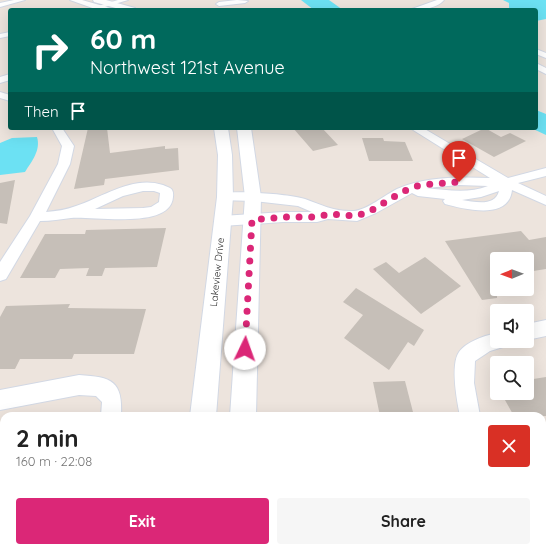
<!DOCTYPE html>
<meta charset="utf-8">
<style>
body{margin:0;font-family:Quicksand,sans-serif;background:#f6f6f6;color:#222;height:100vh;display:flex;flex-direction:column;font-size:15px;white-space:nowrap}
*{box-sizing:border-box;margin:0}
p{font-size:13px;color:#767676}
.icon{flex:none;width:22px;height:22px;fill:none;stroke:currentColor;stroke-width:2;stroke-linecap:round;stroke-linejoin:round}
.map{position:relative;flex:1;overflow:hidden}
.drawer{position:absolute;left:0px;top:412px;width:546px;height:140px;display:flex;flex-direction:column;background:#fff;border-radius:12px 12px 0 0;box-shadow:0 4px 16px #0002}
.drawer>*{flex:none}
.banner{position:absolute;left:8px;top:8px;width:530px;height:122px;border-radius:4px;box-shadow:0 4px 16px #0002;background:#00695c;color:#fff;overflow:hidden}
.needle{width:26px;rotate:269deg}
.fabs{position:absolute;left:490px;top:252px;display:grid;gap:8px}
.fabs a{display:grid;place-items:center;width:44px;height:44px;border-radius:4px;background:#fff;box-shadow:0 4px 16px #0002;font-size:20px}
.pin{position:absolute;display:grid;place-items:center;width:34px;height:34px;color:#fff;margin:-41px -17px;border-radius:50% 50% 50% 0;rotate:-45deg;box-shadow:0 0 4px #0007}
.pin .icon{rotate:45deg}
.me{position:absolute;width:44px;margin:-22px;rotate:3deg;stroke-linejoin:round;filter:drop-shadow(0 0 3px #0008)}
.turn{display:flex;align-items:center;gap:14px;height:84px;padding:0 16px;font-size:18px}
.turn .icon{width:52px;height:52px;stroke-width:2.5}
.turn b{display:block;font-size:28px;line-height:34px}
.then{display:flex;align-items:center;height:38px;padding:0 16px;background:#0003;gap:8px;font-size:15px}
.round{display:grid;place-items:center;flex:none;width:42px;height:42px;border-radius:4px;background:#f6f6f6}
.overview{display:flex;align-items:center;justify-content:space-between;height:68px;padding:0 16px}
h1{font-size:24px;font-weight:800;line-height:30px}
.primary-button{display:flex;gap:8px;margin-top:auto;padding:8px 16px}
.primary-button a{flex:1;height:46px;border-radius:4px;background:#db2777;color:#fff;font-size:16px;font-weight:800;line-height:46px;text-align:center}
.primary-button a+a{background:#f6f6f6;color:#222}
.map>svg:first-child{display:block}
.water{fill:#6ce1f3}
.building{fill:#c6bfb8}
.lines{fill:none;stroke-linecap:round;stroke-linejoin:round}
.minor-casing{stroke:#d2d8e4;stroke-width:2}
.tertiary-casing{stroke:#d2d8e4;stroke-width:2}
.minor{fill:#fff;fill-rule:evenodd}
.tertiary{fill:#fff;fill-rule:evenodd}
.route{stroke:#db2777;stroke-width:7;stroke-dasharray:0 12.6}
.labels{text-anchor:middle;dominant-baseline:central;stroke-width:3;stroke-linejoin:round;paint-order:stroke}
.street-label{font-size:10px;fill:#2b2b2b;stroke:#fff}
</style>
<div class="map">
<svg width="546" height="552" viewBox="0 0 546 552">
<rect width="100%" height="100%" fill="#ede4dd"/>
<g class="water">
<polygon points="301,0 329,0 343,10 314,10"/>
<polygon points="503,0 546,0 546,19 536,21 536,10 509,10 509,3"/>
<polygon points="536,110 546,114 546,135 531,128 536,128"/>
<path d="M 37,137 C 41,150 32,161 25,172 L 0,175 L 0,143 L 12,138 Z"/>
</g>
<g class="building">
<polygon points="88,128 107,128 110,153 165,146 165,149 178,148 179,170 105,179 104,185 74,189"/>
<polygon points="293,128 322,128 338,145 313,151"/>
<polygon points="485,128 501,137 510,133 526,141 494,157 462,139"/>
<polygon points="362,138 383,138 384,141 405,142 413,161 369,161"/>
<polygon points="15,180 7,224 0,223 0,183"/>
<polygon points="166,228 157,267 105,268 102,276 86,276 89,268 60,269 55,278 20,278 45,234 85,234 86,230"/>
<polygon points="521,231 529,240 546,237 546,269 527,272 527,259 497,259 497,298 482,300 445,241"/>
<polygon points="425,257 461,286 421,314 373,269 386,262 399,273"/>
<polygon points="356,288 424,330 414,346 408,342 389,370 344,338 363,315 343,302"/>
<polygon points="70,304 68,308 146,309 134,354 74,354 72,359 20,359 15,369 0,369 0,317 6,306"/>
<polygon points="546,377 546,416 514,416 501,393 527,393 527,380"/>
<polygon points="405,381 414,416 380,416 373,382"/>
</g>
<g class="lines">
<defs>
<g id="minor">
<polygon points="14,0 25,0 0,7 0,3"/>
<polygon points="118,0 128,0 98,9 95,7"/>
<polygon points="237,0 248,1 245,3 219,6 216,4 219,2"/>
<path d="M 437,0 L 444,0 C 437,9 420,10 409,10 Z"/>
<polygon points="10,32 10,36 0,38 0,34"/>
<polygon points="536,49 546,53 546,58 536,54"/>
<polygon points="536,63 546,68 546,74 536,69"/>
<polygon points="10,74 10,80 0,83 0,77"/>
<polygon points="0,92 10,95 10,101 0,98"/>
<path d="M 52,128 L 62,128 L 74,146 L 70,164 L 46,212 C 56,211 66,210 76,206 C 103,197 133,175 163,185 C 170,188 174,188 173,197 C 171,230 93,216 71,218 C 61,219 51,221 40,221 L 6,279 L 0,281 L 0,262 L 30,216 L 58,164 L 62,146 ZM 143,191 L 154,191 L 160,193 L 159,202 L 151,207 L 143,208 L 95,209 L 123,196 Z"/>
<path d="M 410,128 L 423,128 L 508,178 L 546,168 L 546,176 L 518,183 L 546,196 L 546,205 L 512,190 C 509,221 464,209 445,204 L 443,201 L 445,199 L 418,196 L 412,193 L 376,213 L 357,221 L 328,219 L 317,222 L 283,222 L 222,226 L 217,224 L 215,221 L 217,218 L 222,216 L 283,212 L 312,212 L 298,206 L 253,201 L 220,200 L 218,197 L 220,194 C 235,190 290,194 305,199 C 322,205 335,212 354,211 C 367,210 385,195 397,189 C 426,176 459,177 490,178 ZM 459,185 L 488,186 C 468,194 447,190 426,188 ZM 499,191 C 495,207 475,202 462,200 L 481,197 Z"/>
<polygon points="546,320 546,336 527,340 527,324"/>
<path d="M 497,333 L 497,341 L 506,341 L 503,347 L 490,351 L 475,361 L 474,383 L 480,416 L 460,416 C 457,401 450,365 459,352 C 466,342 486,335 497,333 Z"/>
<path d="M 79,375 C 112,377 123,381 121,416 L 101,416 L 102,402 L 96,396 L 79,395 L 0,410 L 0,390 Z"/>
<rect x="0" y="456" width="4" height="22"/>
<polygon points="542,547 544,552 518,552 516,548"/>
</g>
<g id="tertiary">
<polygon points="70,0 82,0 110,8 111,10 98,10"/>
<polygon points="93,0 106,0 135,8 136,10 123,10 94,2"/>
<polygon points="214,128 228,128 232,155 233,197 216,416 190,416 217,197 218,155"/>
<polygon points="237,128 251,128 261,197 256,416 230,416 245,197"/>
<rect x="176" y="548" width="32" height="4"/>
<rect x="225" y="548" width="32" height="4"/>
</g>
</defs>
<use href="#minor" class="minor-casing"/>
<use href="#tertiary" class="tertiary-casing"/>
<use href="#minor" class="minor"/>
<use href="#tertiary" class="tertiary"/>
</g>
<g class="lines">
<polyline class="route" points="245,349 252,220 283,217 317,217 329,214 357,216 372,210 402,192 420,185 459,182"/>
</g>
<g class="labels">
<g class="street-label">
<text transform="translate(217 272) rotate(-84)">Lakeview Drive</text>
</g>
</g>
</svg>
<div class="fabs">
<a><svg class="needle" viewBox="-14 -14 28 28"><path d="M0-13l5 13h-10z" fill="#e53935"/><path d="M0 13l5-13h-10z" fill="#767676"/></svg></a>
<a><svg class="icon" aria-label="sound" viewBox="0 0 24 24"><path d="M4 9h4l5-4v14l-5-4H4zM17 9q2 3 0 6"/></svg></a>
<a><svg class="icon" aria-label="search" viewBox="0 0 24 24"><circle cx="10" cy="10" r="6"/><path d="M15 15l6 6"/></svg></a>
</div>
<div class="pin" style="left:459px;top:182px;background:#d93025"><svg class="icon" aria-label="arrive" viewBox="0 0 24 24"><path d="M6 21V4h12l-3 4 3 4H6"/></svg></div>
<svg class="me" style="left:245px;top:349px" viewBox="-20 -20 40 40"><circle r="19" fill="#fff"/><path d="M0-13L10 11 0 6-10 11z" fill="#db2777"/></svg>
<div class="banner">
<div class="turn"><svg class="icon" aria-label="right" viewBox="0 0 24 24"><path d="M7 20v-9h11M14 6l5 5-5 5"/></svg><div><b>60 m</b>Northwest 121st Avenue</div></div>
<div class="then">Then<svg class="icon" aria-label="arrive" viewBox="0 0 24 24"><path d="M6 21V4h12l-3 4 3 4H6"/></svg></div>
</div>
<section class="drawer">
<div class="overview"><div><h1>2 min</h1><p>160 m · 22:08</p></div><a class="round" style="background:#d93025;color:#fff"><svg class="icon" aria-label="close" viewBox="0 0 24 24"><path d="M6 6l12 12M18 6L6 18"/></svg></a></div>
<div class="primary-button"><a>Exit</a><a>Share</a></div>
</section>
</div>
